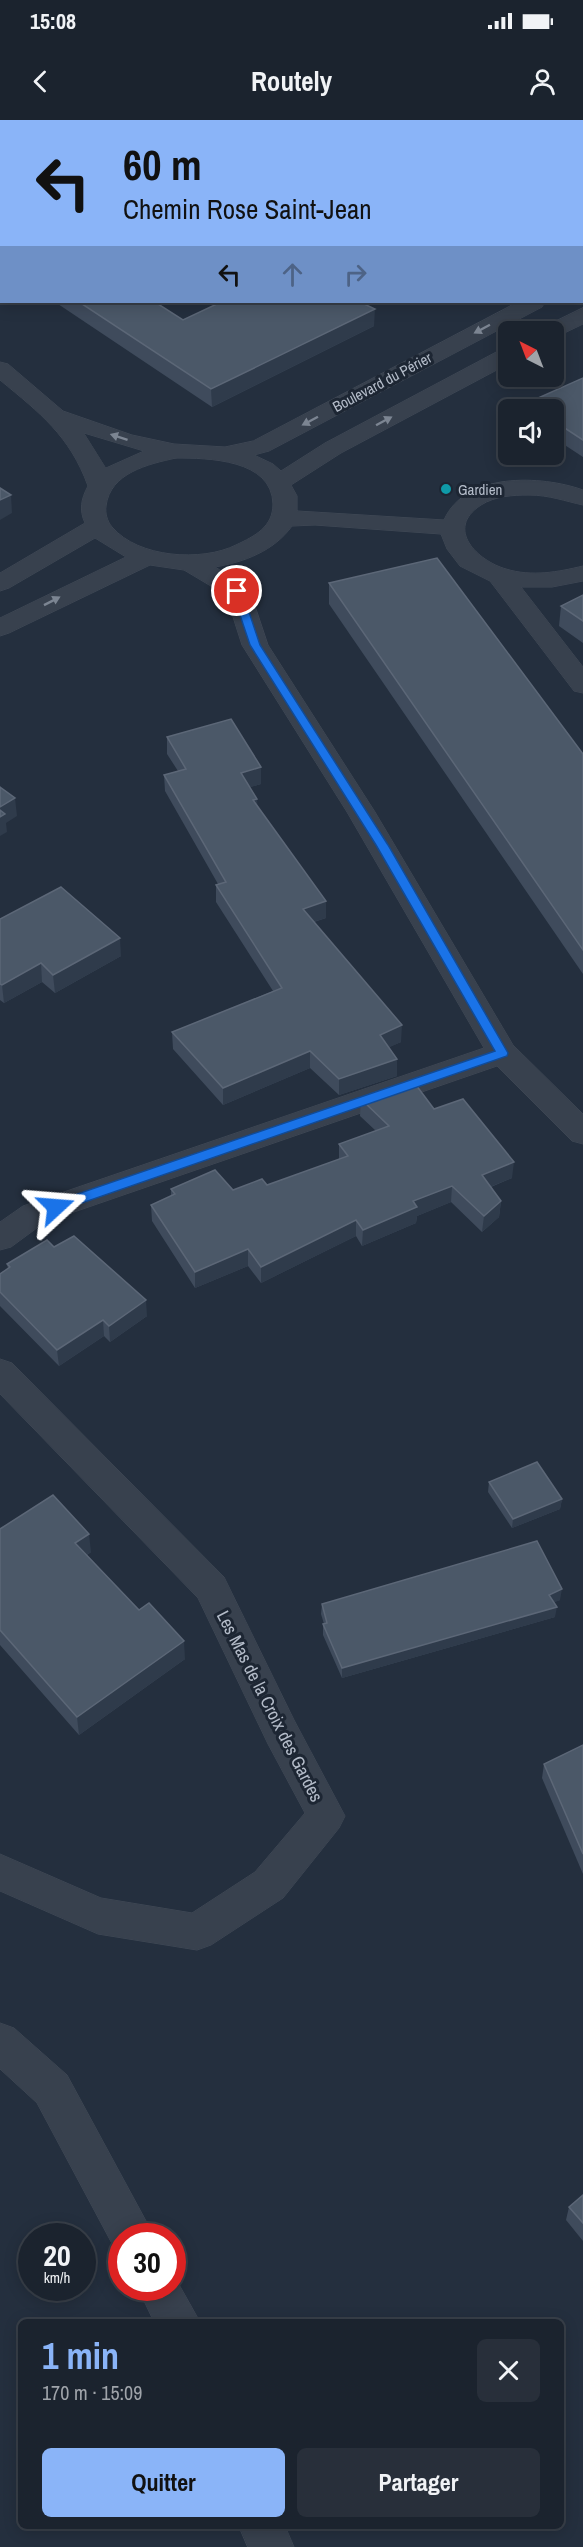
<!DOCTYPE html>
<html lang="fr">
<meta charset="utf-8">
<style>
body{margin:0;font-family:"Archivo Narrow",sans-serif;background:#282f3a;color:#f1f3f6;height:100vh;display:flex;flex-direction:column;font-size:22px;white-space:nowrap}
*{box-sizing:border-box;margin:0}
p{font-size:20px;color:#a0a4aa}
.icon{flex:none;width:33px;height:33px;fill:none;stroke:currentColor;stroke-width:2;stroke-linecap:round;stroke-linejoin:round}
.map{position:relative;flex:1;overflow:hidden}
.drawer{position:absolute;left:18px;top:2199px;width:546px;height:210px;display:flex;flex-direction:column;background:#1b232e;border-radius:9px;box-shadow:0 3px 15px #0003,0 0 0 2px #39404a}
.drawer>*{flex:none}
.top-card{position:absolute;left:0px;top:0px;width:584px;height:183px;box-shadow:0 3px 15px #0003,0 0 0 2px #39404a;background:#8ab4f8;color:#111;overflow:hidden}
.needle{width:39px;rotate:318deg}
.fabs{position:absolute;left:498px;top:201px;display:grid;gap:12px}
.fabs a{display:grid;place-items:center;width:66px;height:66px;border-radius:9px;background:#1b232e;box-shadow:0 3px 15px #0003,0 0 0 2px #39404a;font-size:30px}
.speed{position:absolute;left:18px;top:2103px;display:flex;gap:12px;font-size:30px;font-weight:700;text-align:center}
.speed>*{display:grid;place-content:center;width:78px;height:78px;border-radius:50%;background:#1b232e;box-shadow:0 3px 15px #0003,0 0 0 2px #39404a;line-height:1}
.speed small{font-size:15px;font-weight:400}
.speed .limit{border:9px solid #d22;background:#fff;color:#111}
.pin{position:absolute;display:grid;place-items:center;width:51px;height:51px;color:#fff;margin:-26px;border:3px solid #fff;border-radius:50%;box-shadow:0 2px 6px #0007}
.me{position:absolute;width:66px;margin:-33px;rotate:71deg;stroke-linejoin:round;filter:drop-shadow(0 0 4px #0008)}
.turn{display:flex;align-items:center;gap:21px;height:126px;padding:0 24px;font-size:27px}
.turn .icon{width:78px;height:78px;stroke-width:2.5}
.turn b{display:block;font-size:42px;line-height:51px}
.lanes{display:flex;align-items:center;height:57px;padding:0 24px;background:#0003;justify-content:center;gap:30px;direction:ltr}
.lanes .off{opacity:.35}
.round{display:grid;place-items:center;flex:none;width:63px;height:63px;border-radius:9px;background:#282f3a}
.headline{display:flex;align-items:center;justify-content:space-between;height:102px;padding:0 24px}
h1{font-size:36px;font-weight:800;line-height:45px;color:#8ab4f8}
.primary-button{display:flex;gap:12px;margin-top:auto;padding:12px 24px}
.primary-button a{flex:1;height:69px;border-radius:9px;background:#8ab4f8;color:#111;font-size:24px;font-weight:800;line-height:69px;text-align:center}
.primary-button a+a{background:#282f3a;color:#f1f3f6}
.status{display:flex;justify-content:space-between;align-items:center;height:42px;padding:0 30px;background:#1b232e;direction:ltr}
.status svg{height:16px;fill:currentColor}
header{display:flex;justify-content:space-between;align-items:center;height:78px;padding:0 24px;background:#1b232e;font-size:27px;font-weight:800}
.map>svg:first-child{display:block}
.lines{fill:none;stroke-linecap:round;stroke-linejoin:round}
.minor-casing{stroke:#414a57;stroke-width:1}
.minor{fill:#38414e;fill-rule:evenodd}
.wall{fill:#3f4b5c}
.shaded-wall{fill:#2f3b4b}
.building{fill:#4b5868;stroke:#5c6777;stroke-width:1.5}
.oneway{fill:#7c8592}
.route{fill:#1a73e8;stroke:#114b97;stroke-width:1.5}
.culture-dot{fill:#0f9aa8;stroke:#1d2633;stroke-width:2}
.labels{text-anchor:middle;dominant-baseline:central;stroke-width:6;stroke-linejoin:round;paint-order:stroke}
.far-street-label{font-size:15px;fill:#b4bcc9;stroke:#1d2633}
.far-poi-label{font-size:15px;fill:#b4bcc9;stroke:#1d2633;text-anchor:start}
.street-label{font-size:18px;fill:#b4bcc9;stroke:#1d2633}
</style>
<div class="status"><b>15:08</b><svg viewBox="0 0 49 12"><path d="M0 12V9h3v3zM5 12V6h3v6zM10 12V3h3v9zM15 12V0h3v12zM26 1h20v11H26zM47 4h2v5h-2z"/></svg></div>
<header><svg class="icon" aria-label="back" viewBox="0 0 24 24"><path d="M15 5l-7 7 7 7"/></svg>Routely<svg class="icon" aria-label="person" viewBox="0 0 24 24"><circle cx="12" cy="8" r="4"/><path d="M4 21q1-7 8-7t8 7"/></svg></header>
<div class="map">
<svg width="583" height="2427" viewBox="0 0 583 2427">
<rect width="100%" height="100%" fill="#242f3e"/>
<g class="lines">
<defs>
<g id="minor">
<polygon points="337,0 359,0 336,2"/>
<rect x="582" y="83" width="1" height="12"/>
<polygon points="583,148 583,162 582,163 582,149"/>
<path d="M 518,182 L 545,182 L 542,187 L 269,331 L 254,335 L 273,344 L 281,351 L 325,323 L 500,230 L 508,228 L 508,244 L 341,333 L 291,365 L 297,376 L 297,391 L 444,400 C 465,352 541,355 583,370 L 583,385 C 565,381 549,375 529,375 C 513,375 495,376 481,385 C 444,409 478,441 506,449 C 532,457 558,452 583,446 L 583,461 L 552,467 L 521,467 L 583,547 L 583,573 L 574,571 L 490,461 L 460,446 L 447,429 L 441,414 L 315,405 L 292,406 C 274,431 244,442 215,447 L 246,466 L 250,471 L 268,525 L 375,692 L 513,925 L 583,994 L 583,1024 L 572,1021 L 497,946 L 45,1102 L 11,1127 L 0,1130 L 0,1102 L 23,1086 L 484,928 L 347,692 L 242,525 L 226,475 L 184,450 L 150,445 L 9,513 L 0,516 L 0,498 L 126,437 L 95,418 L 9,468 L 0,471 L 0,453 L 85,403 C 79,390 81,379 88,366 C 70,316 40,293 0,260 L 0,242 L 8,244 L 63,291 L 132,315 L 174,324 L 225,327 L 253,321 ZM 84,313 L 144,331 L 106,348 ZM 176,338 C 208,338 272,339 273,384 C 273,407 255,416 236,425 C 202,442 138,438 112,407 C 107,401 105,393 106,386 C 110,353 148,344 176,338 Z"/>
<polygon points="583,188 583,204 554,218 554,212 541,212 544,207"/>
<polygon points="0,1239 12,1243 224,1457 294,1600 345,1696 339,1708 283,1778 211,1825 197,1830 98,1814 0,1771 0,1734 101,1778 192,1793 255,1752 305,1693 268,1624 198,1478 0,1274"/>
<polygon points="0,1903 14,1908 67,1955 146,2101 152,2116 122,2116 122,2133 116,2131 37,1983 0,1949"/>
<polygon points="172,2152 200,2202 154,2202 138,2168 172,2168"/>
<polygon points="239,2406 285,2406 294,2427 248,2427"/>
</g>
</defs>
<use href="#minor" class="minor-casing"/>
<use href="#minor" class="minor"/>
</g>
<g class="wall">
<polygon points="0,0 106,0 103,2 2,2 2,12 0,12"/>
<polygon points="187,0 240,0 237,2 189,2"/>
<polygon points="0,17 2,17 2,146 0,145"/>
<polygon points="55,182 155,182 183,200 374,206 212,287"/>
<polygon points="583,258 583,337 554,318 554,290 526,290 527,283"/>
<polygon points="329,463 583,634 583,854 329,484"/>
<polygon points="583,475 583,523 559,506 561,486"/>
<polygon points="167,617 261,664 250,667 258,687 326,798 314,802 401,922 389,927 397,939 397,956 339,975 310,948 223,985 173,929 172,912 273,871 216,782 216,765 218,764 165,671 164,655 178,651 167,634"/>
<polygon points="0,799 121,836 55,873 42,862 4,883 0,880"/>
<polygon points="361,979 434,989 512,1058 491,1067 501,1081 499,1097 482,1112 451,1082 417,1096 416,1103 362,1126 356,1116 261,1163 248,1146 195,1168 152,1101 151,1085 171,1076 171,1069 233,1070 267,1065 339,1040 339,1024 376,1011 360,996"/>
<polygon points="54,1127 147,1196 110,1222 104,1216 59,1246 0,1186 0,1154 8,1149 7,1144"/>
<polygon points="489,1362 562,1379 560,1389 512,1408 488,1372"/>
<polygon points="0,1409 91,1432 87,1435 185,1539 79,1615 0,1525"/>
<polygon points="560,1480 554,1482 555,1497 342,1558 323,1515 323,1504 324,1504 321,1494 322,1484"/>
<polygon points="583,1625 583,1754 542,1658 544,1644"/>
<polygon points="583,2075 583,2121 566,2100 569,2087"/>
</g>
<g class="shaded-wall">
<polygon points="14,0 106,0 103,2 3,2"/>
<polygon points="211,0 240,0 237,2 211,2"/>
<polygon points="532,0 547,0 547,2 529,2"/>
<rect x="0" y="111" width="2" height="17"/>
<polygon points="375,189 374,206 212,287 211,269"/>
<polygon points="11,375 12,393 0,400 0,380"/>
<polygon points="261,647 261,664 241,670 241,653"/>
<polygon points="15,678 17,696 6,703 7,712 0,716 0,687"/>
<polygon points="257,679 258,696 253,680"/>
<polygon points="326,781 326,798 303,805 303,789"/>
<polygon points="120,818 121,836 55,873 53,855"/>
<polygon points="41,843 42,862 4,883 2,865"/>
<polygon points="402,905 401,922 379,932 380,915"/>
<polygon points="310,931 310,948 223,985 223,968"/>
<polygon points="397,939 397,956 339,975 339,959"/>
<polygon points="514,1042 512,1058 480,1071 482,1055"/>
<polygon points="452,1066 451,1082 417,1096 416,1103 362,1126 363,1110 413,1081"/>
<polygon points="501,1081 499,1097 482,1112 484,1096"/>
<polygon points="356,1100 356,1116 261,1163 261,1147"/>
<polygon points="248,1129 248,1146 195,1168 195,1152"/>
<polygon points="146,1180 147,1196 110,1222 109,1206"/>
<polygon points="103,1200 104,1216 59,1246 57,1230"/>
<polygon points="562,1379 560,1389 512,1408 513,1399"/>
<polygon points="89,1414 91,1432 77,1442 75,1423"/>
<polygon points="562,1469 560,1480 548,1485 549,1475"/>
<polygon points="557,1487 555,1497 342,1558 342,1548"/>
<polygon points="184,1521 185,1539 79,1615 77,1597"/>
</g>
<g class="building">
<polygon points="425,0 532,0 529,2 422,2"/>
<rect x="0" y="17" width="2" height="94"/>
<polygon points="79,182 155,182 183,200 221,182 360,182 375,189 211,269"/>
<polygon points="583,258 583,320 554,301 554,290 536,290 527,283"/>
<polygon points="0,368 11,375 0,380"/>
<polygon points="437,438 583,634 583,830 329,463"/>
<polygon points="583,475 583,501 561,486"/>
<polygon points="231,599 261,647 241,653 257,679 253,680 326,781 303,789 402,905 380,915 397,939 339,959 310,931 223,968 172,912 282,868 216,765 226,762 164,655 186,649 167,617"/>
<polygon points="0,667 15,678 0,687"/>
<polygon points="0,690 5,694 0,697"/>
<polygon points="61,767 120,818 53,855 41,843 2,865 0,864 0,799"/>
<polygon points="413,961 434,989 463,979 514,1042 482,1055 501,1081 484,1096 452,1066 413,1081 417,1087 363,1110 356,1100 261,1147 248,1129 195,1152 151,1085 175,1074 171,1069 215,1050 233,1070 262,1059 267,1065 348,1036 339,1024 389,1006 361,979"/>
<polygon points="74,1116 146,1180 109,1206 103,1200 57,1230 0,1172 0,1154 10,1147 7,1144 47,1120 54,1127"/>
<polygon points="537,1342 562,1379 513,1399 489,1362"/>
<polygon points="53,1375 89,1414 75,1423 139,1490 149,1483 184,1521 77,1597 0,1510 0,1409"/>
<polygon points="537,1421 562,1469 549,1475 557,1487 342,1548 323,1504 327,1503 322,1484"/>
<polygon points="583,1625 583,1734 544,1644"/>
<polygon points="583,2075 583,2103 569,2087"/>
</g>
<defs><path id="oneway-solid" d="M-6-.8H1V-3.2L6.5 0L1 3.2V.8H-6Z" transform="scale(1.5)"/></defs>
<g class="oneway">
<use href="#oneway-solid" transform="translate(482 209) rotate(152)"/>
<use href="#oneway-solid" transform="translate(310 301) rotate(152)"/>
<use href="#oneway-solid" transform="translate(384 301) rotate(-28)"/>
<use href="#oneway-solid" transform="translate(119 317) rotate(-162)"/>
<use href="#oneway-solid" transform="translate(52 481) rotate(-27)"/>
</g>
<polygon class="route" points="237,468 242,471 260,525 388,725 508,933 507,936 56,1092 49,1087 51,1083 495,931 376,725 250,525 232,471"/>
<circle class="culture-dot" cx="446" cy="369" r="6"/>
<g class="labels">
<g class="far-street-label">
<text transform="translate(382 262) rotate(-28)">Boulevard du Périer</text>
</g>
<g class="far-poi-label">
<text x="458" y="369">Gardien</text>
</g>
<g class="street-label">
<text transform="translate(270 1586) rotate(63)">Les Mas de la Croix des Gardes</text>
</g>
</g>
</svg>
<div class="fabs">
<a><svg class="needle" viewBox="-14 -14 28 28"><path d="M0-13l5 13h-10z" fill="#e53935"/><path d="M0 13l5-13h-10z" fill="#a0a4aa"/></svg></a>
<a><svg class="icon" aria-label="sound" viewBox="0 0 24 24"><path d="M4 9h4l5-4v14l-5-4H4zM17 9q2 3 0 6"/></svg></a>
</div>
<div class="speed"><div>20<small>km/h</small></div><div class="limit">30</div></div>
<div class="pin" style="left:237px;top:471px;background:#d93025"><svg class="icon" aria-label="arrive" viewBox="0 0 24 24"><path d="M6 21V4h12l-3 4 3 4H6"/></svg></div>
<svg class="me" style="left:56px;top:1087px" viewBox="-20 -20 40 40"><path d="M0-17L14 15 0 8-14 15z" fill="#1a73e8" stroke="#fff" stroke-width="4"/></svg>
<div class="top-card">
<div class="turn"><svg class="icon" aria-label="left" viewBox="0 0 24 24"><path d="M17 20v-9H6M10 6l-5 5 5 5"/></svg><div><b>60 m</b>Chemin Rose Saint-Jean</div></div>
<div class="lanes"><svg class="icon" aria-label="left" viewBox="0 0 24 24"><path d="M17 20v-9H6M10 6l-5 5 5 5"/></svg><svg class="icon off" aria-label="ahead" viewBox="0 0 24 24"><path d="M12 20V5M6 11l6-6 6 6"/></svg><svg class="icon off" aria-label="right" viewBox="0 0 24 24"><path d="M7 20v-9h11M14 6l5 5-5 5"/></svg></div>
</div>
<section class="drawer">
<div class="headline"><div><h1>1 min</h1><p>170 m · 15:09</p></div><a class="round"><svg class="icon" aria-label="close" viewBox="0 0 24 24"><path d="M6 6l12 12M18 6L6 18"/></svg></a></div>
<div class="primary-button"><a>Quitter</a><a>Partager</a></div>
</section>
</div>
